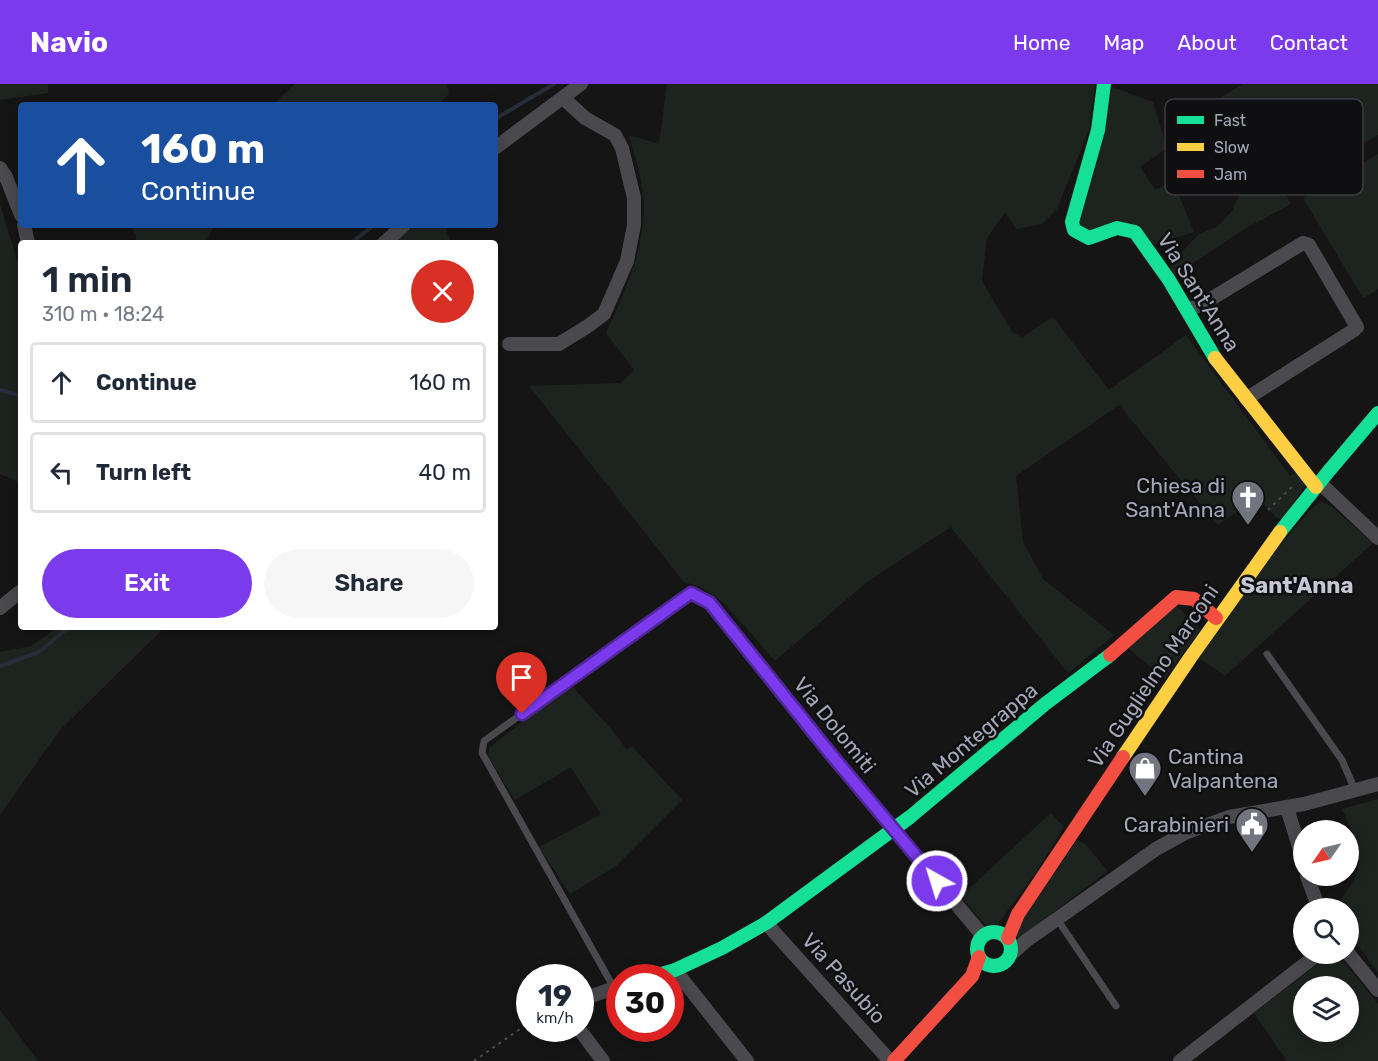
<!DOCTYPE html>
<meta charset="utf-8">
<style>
body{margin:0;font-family:Rubik,sans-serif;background:#f6f6f7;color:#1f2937;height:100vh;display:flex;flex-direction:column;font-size:22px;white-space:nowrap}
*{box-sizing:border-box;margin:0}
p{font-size:20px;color:#747a83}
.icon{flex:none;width:33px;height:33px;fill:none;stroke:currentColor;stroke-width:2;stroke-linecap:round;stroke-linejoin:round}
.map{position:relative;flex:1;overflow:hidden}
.details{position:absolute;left:18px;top:156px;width:480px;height:390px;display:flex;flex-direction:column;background:#fff;border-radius:6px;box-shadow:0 3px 15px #0003}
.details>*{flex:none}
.hud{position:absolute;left:18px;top:18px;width:480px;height:126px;border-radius:6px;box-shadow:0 3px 15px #0003;background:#1a4fa0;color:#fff;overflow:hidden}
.needle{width:39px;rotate:236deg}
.controls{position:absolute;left:1293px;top:736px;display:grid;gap:12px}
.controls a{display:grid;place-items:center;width:66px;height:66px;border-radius:50%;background:#fff;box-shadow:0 3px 15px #0003;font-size:30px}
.speed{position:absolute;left:516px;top:880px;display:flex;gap:12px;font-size:30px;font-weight:700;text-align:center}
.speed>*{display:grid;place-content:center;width:78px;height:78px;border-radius:50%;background:#fff;box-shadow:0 3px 15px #0003;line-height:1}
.speed small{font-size:15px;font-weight:400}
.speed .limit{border:9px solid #d22;background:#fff;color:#111}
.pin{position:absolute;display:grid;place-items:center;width:51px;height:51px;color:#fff;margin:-62px -26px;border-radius:50% 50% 50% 0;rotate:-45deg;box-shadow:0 0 6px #0007}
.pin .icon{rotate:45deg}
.me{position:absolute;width:66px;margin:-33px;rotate:321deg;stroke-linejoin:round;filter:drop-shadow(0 0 4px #0008)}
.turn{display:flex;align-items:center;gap:21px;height:126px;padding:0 24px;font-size:27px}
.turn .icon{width:78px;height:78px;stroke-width:2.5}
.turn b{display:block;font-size:42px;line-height:51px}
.round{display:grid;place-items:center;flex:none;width:63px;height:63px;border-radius:32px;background:#f6f6f7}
.summary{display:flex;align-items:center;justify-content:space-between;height:102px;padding:0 24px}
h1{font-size:36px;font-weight:600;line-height:45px}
.cta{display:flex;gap:12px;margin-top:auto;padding:12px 24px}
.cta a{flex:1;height:69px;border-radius:36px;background:#7c3aed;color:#fff;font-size:24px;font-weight:600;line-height:69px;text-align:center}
.cta a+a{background:#f6f6f7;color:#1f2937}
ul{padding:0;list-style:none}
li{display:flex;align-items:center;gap:18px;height:81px;margin:0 12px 9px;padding:0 12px;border:3px solid #e0e1e3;border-radius:6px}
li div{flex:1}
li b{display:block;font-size:22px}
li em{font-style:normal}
header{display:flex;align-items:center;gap:36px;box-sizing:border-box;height:84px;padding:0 30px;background:#7c3aed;color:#fff}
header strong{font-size:28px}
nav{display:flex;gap:33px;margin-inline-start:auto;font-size:21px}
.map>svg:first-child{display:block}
.green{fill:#1d241f;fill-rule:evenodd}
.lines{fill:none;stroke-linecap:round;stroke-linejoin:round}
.stream{stroke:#272e38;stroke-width:4}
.path{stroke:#4a4b50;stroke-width:2;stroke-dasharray:3 4.5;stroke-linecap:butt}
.lane{stroke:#49494e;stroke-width:7}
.street{stroke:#49494e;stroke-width:14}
.fast{stroke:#16e098;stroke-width:14}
.slow{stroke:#ffcf43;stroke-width:14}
.jam{stroke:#f24e42;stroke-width:14}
.route-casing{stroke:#51269a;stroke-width:15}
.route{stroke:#7c3aed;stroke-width:10}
.labels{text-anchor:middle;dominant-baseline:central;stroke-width:5;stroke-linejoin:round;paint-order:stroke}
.street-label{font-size:21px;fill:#a4a7b8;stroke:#0f0f11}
.poi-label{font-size:21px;fill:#a4a7b8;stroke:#0f0f11;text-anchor:end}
.neighbourhood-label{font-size:22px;font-weight:bold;fill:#c6c7d3;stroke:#0f0f11}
.key{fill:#0f0f11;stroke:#3c3d43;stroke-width:1.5}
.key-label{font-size:16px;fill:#a4a7b8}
</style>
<header>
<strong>Navio</strong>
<nav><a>Home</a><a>Map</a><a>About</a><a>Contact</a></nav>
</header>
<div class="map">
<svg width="1378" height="977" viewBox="0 0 1378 977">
<rect width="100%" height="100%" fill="#151515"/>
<g class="green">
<polygon points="0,0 48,0 48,9 0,16"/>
<polygon points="295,0 447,0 449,10 438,21 272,21"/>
<path d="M 667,0 L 1095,0 L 1089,46 L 1057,125 L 1042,140 L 1016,145 L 1005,128 L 987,154 L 982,197 L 1012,248 L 1022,253 L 1053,233 L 1109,306 L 1186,251 L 1290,392 L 1296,388 L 1306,400 L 1282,436 L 1276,433 L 1257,414 L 1218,441 L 1119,321 L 1016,392 L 1023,458 L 1043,495 L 1114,551 L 1068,589 L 951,443 L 867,498 L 775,577 L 726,521 L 701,503 L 684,498 L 529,302 L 621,299 L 634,286 L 606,249 C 626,206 648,158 643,110 C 641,91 634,70 629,51 L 659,60 Z"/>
<polygon points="1243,0 1378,0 1378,51 1283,105 1291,120 1246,144 1173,192 1170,180 1198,151 1218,142 1232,127 1245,99 1238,65 1221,13"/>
<polygon points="1112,3 1153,18 1167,64 1140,83 1155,106 1173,97 1194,148 1151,161 1136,144 1088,149 1077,144"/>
<polygon points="1378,70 1378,205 1363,214 1303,114"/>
<polygon points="0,120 19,182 21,399 0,390"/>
<polygon points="130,141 215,141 205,159 136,159 136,151"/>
<polygon points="413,141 445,141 450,159 394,159"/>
<polygon points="1321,417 1332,423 1373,459 1225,592 1199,574 1277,465 1312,424"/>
<polygon points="1174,519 1200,546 1164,595 1127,563"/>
<polygon points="58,543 168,543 163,545 59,647 0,731 0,568 31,562"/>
<polygon points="570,600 614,648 627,666 632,662 682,716 616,782 570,810 539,763 601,730 571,683 515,716 489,674 489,664"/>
<path d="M 1378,715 L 1378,889 L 1349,849 L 1348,825 L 1335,825 C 1342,813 1352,801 1357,788 C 1364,768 1350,743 1342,725 Z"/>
<polygon points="1051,729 1064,743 1033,793 997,841 988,844 963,815 964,809"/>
<polygon points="1077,756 1085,760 1108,787 1017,855 1012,851"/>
<path d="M 1328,872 L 1345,879 L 1378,920 L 1378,977 L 1287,977 L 1254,929 ZM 1304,903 L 1348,903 L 1348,948 L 1304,948 Z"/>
<polygon points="0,926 38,977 0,977"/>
</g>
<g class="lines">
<g class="stream">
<polyline points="495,35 554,0"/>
<polyline points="351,159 374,141"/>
<polyline points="0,306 21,312"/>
<polyline points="0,582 39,568 69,543"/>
</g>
<g class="path">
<polyline points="1268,426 1294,401"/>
<polyline points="474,977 530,938"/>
</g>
<g class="lane">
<polyline points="1267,570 1342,676 1355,706"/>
<polyline points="1057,835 1116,922"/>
<polyline points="614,904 482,669 484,657 691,509 710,519 748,566"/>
</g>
<g class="street">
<polyline points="495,64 581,0"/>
<polyline points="0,84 6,93 21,131"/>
<polyline points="24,141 28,159"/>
<polyline points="384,159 404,141"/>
<polyline points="1187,226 1201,221 1303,159 1309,161 1357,243 1354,246 1246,315"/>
<polyline points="509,260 559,260 588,242 604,230 627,177 634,141 634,114 622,64 615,51 585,34 563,14"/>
<polyline points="1320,399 1378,454"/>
<polyline points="0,524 21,507"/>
<polyline points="748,566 829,668 983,852"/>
<polyline points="1287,724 1304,779"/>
<polyline points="1307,792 1319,825"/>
<polyline points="766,839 890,977"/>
<polyline points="1348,869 1378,906"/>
<polyline points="1011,870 1027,856 1057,835 1156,765 1185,749 1229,733 1304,720 1378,700"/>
<polyline points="675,886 747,977"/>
<polyline points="580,916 620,902"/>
<polyline points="579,945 603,977"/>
<polyline points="1180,977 1318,870"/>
</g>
<g class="fast">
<polyline points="1104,0 1098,46 1072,138 1074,146 1089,154 1117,144 1135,148 1169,196 1215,274"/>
<polyline points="1280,448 1328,388 1378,329"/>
<circle cx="994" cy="865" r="17"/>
<polyline points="648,894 675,886 722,864 766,839 910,733 1045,620 1110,571"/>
</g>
<g class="slow">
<polyline points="1215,274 1316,403"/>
<polyline points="1123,673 1190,574 1280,448"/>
</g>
<g class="jam">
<polyline points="1110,571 1176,513 1194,515 1216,534"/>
<polyline points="1008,854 1018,830 1123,673"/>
<polyline points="894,977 972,892 979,873"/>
</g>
</g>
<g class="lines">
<defs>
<polyline id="route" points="522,630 691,509 710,519 829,668 937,797"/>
</defs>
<use href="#route" class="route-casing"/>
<use href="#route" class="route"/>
</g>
<defs>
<symbol id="church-pin" viewBox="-11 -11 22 30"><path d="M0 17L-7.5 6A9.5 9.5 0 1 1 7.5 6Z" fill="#72747f" stroke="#0f0f11"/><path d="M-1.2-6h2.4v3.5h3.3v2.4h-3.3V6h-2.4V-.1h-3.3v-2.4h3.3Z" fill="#fff"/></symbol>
<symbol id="shop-pin" viewBox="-11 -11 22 30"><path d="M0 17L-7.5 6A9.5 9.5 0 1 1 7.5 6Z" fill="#72747f" stroke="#0f0f11"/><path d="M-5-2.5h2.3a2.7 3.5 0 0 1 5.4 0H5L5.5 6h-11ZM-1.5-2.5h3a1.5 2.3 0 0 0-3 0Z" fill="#fff"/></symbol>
<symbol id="civic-pin" viewBox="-11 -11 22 30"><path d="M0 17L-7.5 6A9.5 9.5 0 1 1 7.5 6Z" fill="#72747f" stroke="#0f0f11"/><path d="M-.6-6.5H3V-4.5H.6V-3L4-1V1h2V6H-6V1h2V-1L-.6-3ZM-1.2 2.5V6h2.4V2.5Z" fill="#fff"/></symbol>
</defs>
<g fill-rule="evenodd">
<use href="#church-pin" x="1229" y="394" width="38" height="52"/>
<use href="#shop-pin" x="1126" y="665" width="38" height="52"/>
<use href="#civic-pin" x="1233" y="721" width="38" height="52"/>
</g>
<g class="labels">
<g class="street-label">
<text transform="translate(1199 208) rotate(58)">Via Sant'Anna</text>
<text transform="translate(1153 592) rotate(-56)">Via Guglielmo Marconi</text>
<text transform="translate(835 641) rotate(51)">Via Dolomiti</text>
<text transform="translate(971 656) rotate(-40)">Via Montegrappa</text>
<text transform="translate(844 894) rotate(48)">Via Pasubio</text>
</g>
<g class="poi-label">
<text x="1225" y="401">Chiesa di<tspan x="1225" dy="24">Sant'Anna</tspan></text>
<text x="1168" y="672" text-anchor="start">Cantina<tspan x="1168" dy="24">Valpantena</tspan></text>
<text x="1229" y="740">Carabinieri</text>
</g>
<g class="neighbourhood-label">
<text x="1297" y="501">Sant'Anna</text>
</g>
</g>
<rect x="1165" y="15" width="198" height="96" rx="9" class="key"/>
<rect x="1177" y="32" width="27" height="8" fill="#16e098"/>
<rect x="1177" y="59" width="27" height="8" fill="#ffcf43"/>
<rect x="1177" y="86" width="27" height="8" fill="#f24e42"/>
<g class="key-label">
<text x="1214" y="42">Fast</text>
<text x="1214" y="69">Slow</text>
<text x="1214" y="96">Jam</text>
</g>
</svg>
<div class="controls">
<a><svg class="needle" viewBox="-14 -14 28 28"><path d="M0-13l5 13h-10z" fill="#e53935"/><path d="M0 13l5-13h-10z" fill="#747a83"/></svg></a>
<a><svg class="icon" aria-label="search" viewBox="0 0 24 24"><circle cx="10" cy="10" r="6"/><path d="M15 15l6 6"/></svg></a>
<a><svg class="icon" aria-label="layers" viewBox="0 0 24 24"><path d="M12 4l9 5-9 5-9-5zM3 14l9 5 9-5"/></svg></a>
</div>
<div class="speed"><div>19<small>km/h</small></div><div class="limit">30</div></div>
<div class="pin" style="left:522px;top:630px;background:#d93025"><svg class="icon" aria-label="arrive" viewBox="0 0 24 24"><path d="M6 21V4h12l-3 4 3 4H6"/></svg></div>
<svg class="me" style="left:937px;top:797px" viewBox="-20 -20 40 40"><circle r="17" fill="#7c3aed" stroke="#fff" stroke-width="3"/><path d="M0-11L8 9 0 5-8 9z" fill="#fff"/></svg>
<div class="hud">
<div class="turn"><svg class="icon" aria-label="ahead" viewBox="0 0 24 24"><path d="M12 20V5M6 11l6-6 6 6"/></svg><div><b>160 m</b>Continue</div></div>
</div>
<section class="details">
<div class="summary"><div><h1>1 min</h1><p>310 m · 18:24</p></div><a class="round" style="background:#d93025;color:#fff"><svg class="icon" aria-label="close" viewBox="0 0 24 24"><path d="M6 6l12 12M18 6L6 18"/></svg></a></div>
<ul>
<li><svg class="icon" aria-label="ahead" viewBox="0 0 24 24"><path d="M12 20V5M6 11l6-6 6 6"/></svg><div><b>Continue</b></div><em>160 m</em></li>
<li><svg class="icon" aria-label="left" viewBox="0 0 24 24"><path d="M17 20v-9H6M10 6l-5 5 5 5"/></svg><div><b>Turn left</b></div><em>40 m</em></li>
</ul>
<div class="cta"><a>Exit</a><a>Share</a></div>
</section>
</div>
